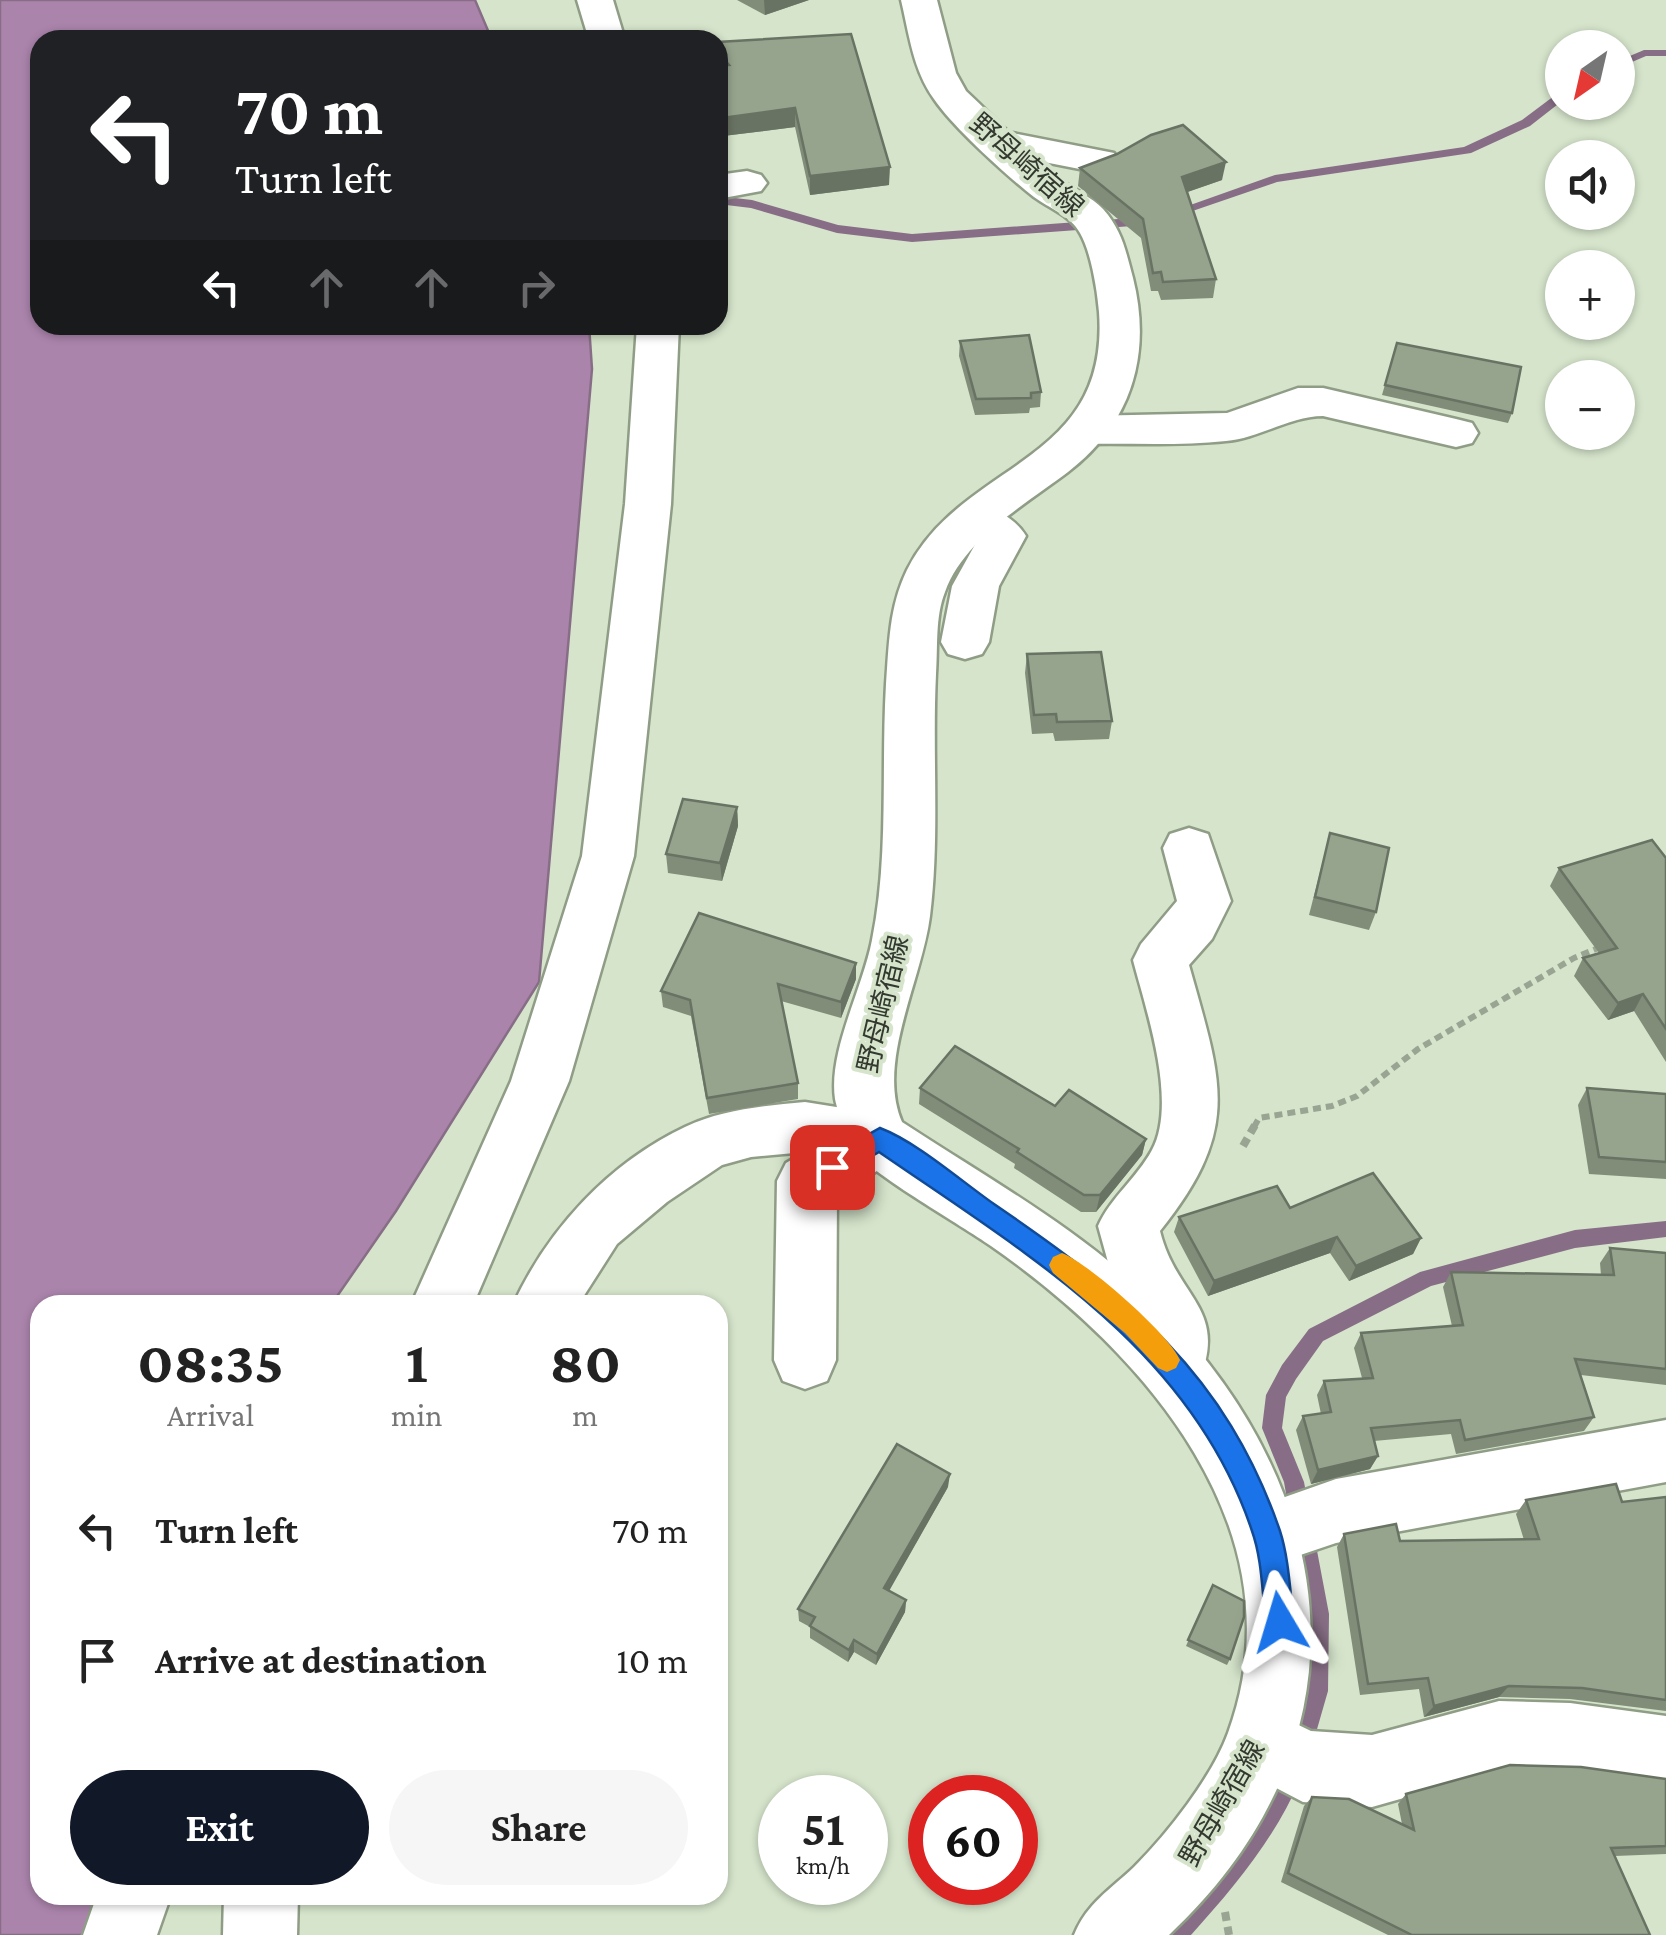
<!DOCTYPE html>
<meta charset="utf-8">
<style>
body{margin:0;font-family:"Crimson Pro","Noto Sans JP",serif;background:#f6f6f6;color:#222;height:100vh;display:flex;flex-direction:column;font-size:38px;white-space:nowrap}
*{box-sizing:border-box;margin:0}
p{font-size:32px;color:#767676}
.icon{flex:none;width:55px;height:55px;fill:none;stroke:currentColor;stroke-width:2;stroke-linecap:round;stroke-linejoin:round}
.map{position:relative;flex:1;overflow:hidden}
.sheet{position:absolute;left:30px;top:1295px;width:698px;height:610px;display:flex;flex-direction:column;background:#fff;border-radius:30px;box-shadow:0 2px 8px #0004}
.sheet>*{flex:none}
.guide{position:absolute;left:30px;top:30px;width:698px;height:305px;border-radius:30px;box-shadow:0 2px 8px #0004;background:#202124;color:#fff;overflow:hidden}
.needle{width:65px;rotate:214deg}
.buttons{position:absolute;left:1545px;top:30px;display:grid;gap:20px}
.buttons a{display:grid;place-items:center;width:90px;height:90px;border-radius:50%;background:#fff;box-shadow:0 2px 8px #0004;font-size:50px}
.speed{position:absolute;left:758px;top:1775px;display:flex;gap:20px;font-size:50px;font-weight:700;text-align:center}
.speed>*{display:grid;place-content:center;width:130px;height:130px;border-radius:50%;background:#fff;box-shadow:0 2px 8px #0004;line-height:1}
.speed small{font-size:25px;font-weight:400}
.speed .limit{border:15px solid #d22;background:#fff;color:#111}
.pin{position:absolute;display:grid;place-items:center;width:85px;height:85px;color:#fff;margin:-42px;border-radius:20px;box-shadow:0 5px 15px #0006}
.me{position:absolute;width:110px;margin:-55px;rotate:353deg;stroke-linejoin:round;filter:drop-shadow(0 0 8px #0008)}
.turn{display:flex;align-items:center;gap:35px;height:210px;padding:0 40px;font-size:45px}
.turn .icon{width:130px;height:130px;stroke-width:2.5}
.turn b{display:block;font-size:70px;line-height:85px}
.lanes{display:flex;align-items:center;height:95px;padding:0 40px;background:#0003;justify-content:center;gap:50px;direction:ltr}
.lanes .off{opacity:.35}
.eta{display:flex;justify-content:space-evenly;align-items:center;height:170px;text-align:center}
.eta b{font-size:60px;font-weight:700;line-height:70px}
.cta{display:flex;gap:20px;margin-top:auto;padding:20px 40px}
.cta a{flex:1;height:115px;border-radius:60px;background:#111827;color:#fff;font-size:40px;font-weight:700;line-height:115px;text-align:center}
.cta a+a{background:#f6f6f6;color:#222}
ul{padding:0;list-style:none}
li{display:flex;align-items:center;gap:30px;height:130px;padding:0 40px}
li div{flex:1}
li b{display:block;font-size:38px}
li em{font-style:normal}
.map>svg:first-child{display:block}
.water{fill:#ab84ac;stroke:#876e86;stroke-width:2.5}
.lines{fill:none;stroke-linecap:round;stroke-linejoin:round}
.stream{fill:#876e86;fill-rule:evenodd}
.minor-casing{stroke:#8f9d86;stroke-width:5}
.major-casing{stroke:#8f9d86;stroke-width:5}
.path-far1{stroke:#99a592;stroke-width:6;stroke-dasharray:8 5;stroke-linecap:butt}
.path{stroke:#99a592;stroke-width:8;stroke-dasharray:9 6;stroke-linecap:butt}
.minor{fill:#fff;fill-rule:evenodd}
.major{fill:#fff;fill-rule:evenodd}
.wall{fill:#818d79}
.shaded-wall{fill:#697363}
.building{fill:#96a48d;stroke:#697363;stroke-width:2.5}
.route{fill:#1a73e8;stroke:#114b97;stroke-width:2.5}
.slow{fill:#f59e0b}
.labels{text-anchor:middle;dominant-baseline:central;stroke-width:8;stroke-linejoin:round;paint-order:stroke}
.street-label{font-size:28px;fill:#33392f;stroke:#d5e4cb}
</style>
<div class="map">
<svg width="1666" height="1935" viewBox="0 0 1666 1935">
<rect width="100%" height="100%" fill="#d5e4cb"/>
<polygon class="water" points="0,0 475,0 492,40 40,40 40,325 589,325 592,369 539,982 396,1211 331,1305 40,1305 40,1895 108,1895 93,1935 0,1935"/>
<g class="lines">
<g class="stream">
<polygon points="1666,50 1666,56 1646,56 1618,68 1618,61 1644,50"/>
<polygon points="1558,93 1562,93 1562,101 1530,126 1471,153 1277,182 1175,217 1165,214 1275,175 1464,147 1522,120"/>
<polygon points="718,196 752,200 838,225 912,234 1146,217 1152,221 1146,225 912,242 837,233 751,208 718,204"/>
<polygon points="1666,1221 1666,1237 1575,1248 1431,1286 1323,1341 1296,1379 1286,1397 1282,1428 1304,1482 1329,1614 1328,1691 1309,1757 1301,1760 1293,1757 1290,1749 1306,1691 1307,1614 1284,1482 1262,1428 1266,1395 1282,1365 1309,1329 1420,1272 1575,1230"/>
<path d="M 1292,1762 L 1300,1765 L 1303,1773 C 1277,1836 1236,1885 1191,1935 L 1163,1935 L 1167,1927 L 1247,1831 L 1284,1765 Z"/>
</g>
<defs>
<g id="minor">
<polygon points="997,130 1114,153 1119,161 1114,169 1100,173 983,150 978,142 983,134"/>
<polygon points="747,171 761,175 767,183 761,191 718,199 718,175"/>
<path d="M 1298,388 L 1323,388 L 1456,419 L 1472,423 L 1478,433 L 1472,443 L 1456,447 L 1323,416 C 1290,416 1260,438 1226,441 C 1180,446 1131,443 1085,444 L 1069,440 L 1063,430 L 1069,420 L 1085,416 L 1227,413 Z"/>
<path d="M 976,503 C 996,509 1015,518 1026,536 L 999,586 L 989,642 L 982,654 L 965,659 L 948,654 L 941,642 L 952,586 L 977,541 L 960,530 L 953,519 L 960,508 Z"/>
<path d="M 1189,828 L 1208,834 L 1231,901 L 1212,939 L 1189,965 C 1222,1083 1242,1129 1160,1231 C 1177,1300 1232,1308 1196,1388 L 1174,1396 L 1152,1388 L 1142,1367 L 1147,1353 L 1146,1332 L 1111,1273 L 1098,1226 C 1111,1197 1137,1178 1152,1150 C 1178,1102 1146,1010 1133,960 L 1141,944 L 1177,901 L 1163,848 L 1170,834 Z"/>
<path d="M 805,1102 L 880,1114 L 901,1121 L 909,1139 L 901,1157 L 837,1194 L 836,1360 L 827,1381 L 805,1389 L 783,1381 L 774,1360 L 777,1181 L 786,1163 L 805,1152 L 751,1157 L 722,1165 L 667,1202 L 617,1244 L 578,1305 L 513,1305 C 548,1229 609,1163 685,1127 C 723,1109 765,1106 805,1102 Z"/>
<polygon points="1666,1420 1666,1482 1336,1543 1268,1566 1245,1557 1235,1534 1245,1511 1336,1479"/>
<polygon points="1499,1701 1570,1703 1666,1716 1666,1786 1570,1773 1499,1771 1372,1807 1303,1802 1236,1767 1226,1742 1236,1717 1261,1707 1311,1731 1372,1735"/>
<polygon points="97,1895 171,1895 157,1935 83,1935"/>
</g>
<g id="major">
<polygon points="577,0 613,0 625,40 589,40"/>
<path d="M 901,0 L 937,0 L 956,73 L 966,91 C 997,120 1027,152 1060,179 C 1074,190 1092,197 1103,209 C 1122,230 1126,252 1133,278 C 1152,354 1132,423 1068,472 C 1026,504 964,539 945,592 C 935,617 938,647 936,674 C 932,755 940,836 930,916 C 922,980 876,1062 902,1122 C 990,1180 1086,1232 1160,1308 C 1346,1497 1372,1745 1169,1935 L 1074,1935 C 1087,1903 1110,1890 1134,1867 C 1167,1834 1212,1777 1228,1733 C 1302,1531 1145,1353 991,1246 C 963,1226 873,1175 857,1153 C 848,1140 838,1114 835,1099 C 828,1051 863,988 872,940 C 889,856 881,770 886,684 C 889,644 889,607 907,570 C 962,460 1110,466 1099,312 C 1097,289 1091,252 1080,233 C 1071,216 1049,208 1034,197 C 1006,175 953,127 934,99 C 913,70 909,34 901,0 Z"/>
<polygon points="637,325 679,325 671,504 634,856 569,1081 473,1305 411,1305 511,1081 582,856 625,504"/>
<polygon points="224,1895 298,1895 297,1935 223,1935"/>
</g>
</defs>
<use href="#minor" class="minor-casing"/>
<use href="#major" class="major-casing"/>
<polyline class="path-far1" points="1254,1127 1259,1118 1332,1106 1357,1096 1418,1049 1574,958 1603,946"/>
<g class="path">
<polyline points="1243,1146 1255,1125"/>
<polyline points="1225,1912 1229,1935"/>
</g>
<use href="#minor" class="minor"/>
<use href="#major" class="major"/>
</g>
<g class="wall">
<polygon points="737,0 809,0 765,15"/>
<polygon points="718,42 889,185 810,195 795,127 723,136 718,121"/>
<polygon points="1080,168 1222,180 1187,192 1216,279 1213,298 1161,300 1158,291 1151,291 1141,238 1078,186"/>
<polygon points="960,341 1041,392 1040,407 1030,408 1029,413 975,415 959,356"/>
<polygon points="1397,343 1512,413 1508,423 1382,395"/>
<polygon points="1027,654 1112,721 1109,739 1055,741 1053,733 1032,734 1025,673"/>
<polygon points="737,807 738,826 722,881 668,873 666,854"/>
<polygon points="1330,833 1376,912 1369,930 1309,915"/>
<polygon points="1666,858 1666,1062 1634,1011 1608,1020 1574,976 1583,958 1599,953 1550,886 1559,868"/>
<polygon points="856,979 841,1018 781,1001 798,1083 798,1099 709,1114 691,1016 663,1007 661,991"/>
<polygon points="920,1088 1055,1106 1146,1139 1142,1155 1096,1212 1081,1212 1014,1168 1015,1164 919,1104"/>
<polygon points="1587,1088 1666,1094 1666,1179 1589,1174 1578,1105"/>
<polygon points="1290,1208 1421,1238 1413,1254 1349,1281 1330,1253 1208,1296 1174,1232 1179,1217"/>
<polygon points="1610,1248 1666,1253 1666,1385 1581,1375 1594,1417 1584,1431 1456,1454 1451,1434 1374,1441 1378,1456 1370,1469 1311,1484 1296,1430 1303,1416 1321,1414 1317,1395 1324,1381 1362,1378 1354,1348 1361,1333 1452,1326 1443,1287 1451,1272 1601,1275 1600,1263"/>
<polygon points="948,1487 889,1590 906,1600 905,1612 876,1665 854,1652 848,1662 810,1638 810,1627 799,1621 798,1609"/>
<polygon points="1666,1497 1666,1711 1570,1699 1499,1697 1424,1717 1419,1689 1360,1695 1337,1547 1344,1534 1400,1541 1524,1540 1516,1514 1526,1500 1622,1502"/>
<polygon points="1213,1585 1230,1659 1227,1665 1186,1646"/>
<polygon points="1666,1779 1666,1854 1615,1856 1650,1935 1388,1935 1281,1882 1304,1806 1312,1797 1402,1824 1398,1804 1406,1794"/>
</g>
<g class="shaded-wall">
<polygon points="764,0 809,0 765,15"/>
<polygon points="795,108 795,127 723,136 722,118"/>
<polygon points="1226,162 1222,180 1179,195 1182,177"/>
<polygon points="890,167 889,185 810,195 810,176"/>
<polygon points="737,807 738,826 722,881 720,863"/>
<polygon points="856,963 856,979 841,1018 841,1002"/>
<polygon points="1643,994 1634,1011 1608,1020 1618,1003"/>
<polygon points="1146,1139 1142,1155 1096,1212 1100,1195"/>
<polygon points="1337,1237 1330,1253 1208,1296 1214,1281"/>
<polygon points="1421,1238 1413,1254 1349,1281 1356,1266"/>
<polygon points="1378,1456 1370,1469 1311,1484 1318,1470"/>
<polygon points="950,1474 948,1487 884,1600 884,1588"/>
<polygon points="906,1600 905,1612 876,1665 877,1654"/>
<polygon points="854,1640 854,1652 848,1662 849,1650"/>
<polygon points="1509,1686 1499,1697 1424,1717 1434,1706"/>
</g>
<g class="building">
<polygon points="851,34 890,167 810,176 795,108 722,118 718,105 718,66 729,65 718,52 718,42"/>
<polygon points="1183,125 1226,162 1182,177 1216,279 1163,282 1161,272 1153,273 1143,219 1080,168 1117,154 1151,135"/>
<polygon points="1029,335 1041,392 1031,393 1031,398 976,399 960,341"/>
<polygon points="1397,343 1521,367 1512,413 1385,385"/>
<polygon points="1101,652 1112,721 1057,722 1056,714 1034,715 1027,654"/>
<polygon points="683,799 737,807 720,863 666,854"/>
<polygon points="1330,833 1389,848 1376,912 1315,897"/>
<polygon points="1652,840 1666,858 1666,1029 1643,994 1618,1003 1583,958 1617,948 1559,868"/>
<polygon points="699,913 856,963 841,1002 778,984 798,1083 707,1098 690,1000 661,991"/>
<polygon points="955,1046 1055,1106 1069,1090 1146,1139 1100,1195 1084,1195 1017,1152 1019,1149 920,1088"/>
<polygon points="1587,1088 1666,1094 1666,1162 1599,1157"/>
<polygon points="1373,1173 1421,1238 1356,1266 1337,1237 1214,1281 1179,1217 1277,1186 1290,1208"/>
<polygon points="1610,1248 1666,1253 1666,1369 1575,1359 1594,1417 1465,1440 1460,1420 1371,1428 1378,1456 1318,1470 1303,1416 1331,1412 1324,1381 1373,1378 1361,1333 1463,1325 1451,1272 1614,1275"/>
<polygon points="897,1444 950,1474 884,1588 906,1600 877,1654 854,1640 849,1650 810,1626 815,1617 798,1609"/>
<polygon points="1616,1484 1622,1502 1666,1497 1666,1700 1582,1688 1509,1686 1434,1706 1428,1678 1368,1684 1344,1534 1396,1524 1400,1541 1539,1539 1526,1500"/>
<polygon points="1213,1585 1244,1601 1244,1617 1230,1659 1188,1640"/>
<polygon points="1510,1765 1581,1767 1666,1779 1666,1846 1611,1848 1650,1935 1412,1935 1288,1873 1312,1797 1349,1799 1414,1830 1406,1794"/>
</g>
<path class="route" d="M 880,1128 C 917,1142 961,1181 994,1204 C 1127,1295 1226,1373 1280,1531 C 1289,1559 1290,1592 1294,1622 L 1290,1631 L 1280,1636 L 1270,1631 L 1266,1622 C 1262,1592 1262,1559 1252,1531 C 1192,1350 1027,1254 879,1152 C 863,1161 841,1181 823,1174 L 819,1167 L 823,1160 Z"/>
<path class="slow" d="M 1062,1253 C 1088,1263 1169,1334 1180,1360 L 1176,1368 L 1167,1372 L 1158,1368 L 1125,1333 L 1053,1273 L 1049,1265 L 1053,1257 Z"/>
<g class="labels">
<g class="street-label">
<text transform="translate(1027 165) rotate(41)">野母崎宿線</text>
<text transform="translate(883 1004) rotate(-77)">野母崎宿線</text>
<text transform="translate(1222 1803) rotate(-60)">野母崎宿線</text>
</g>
</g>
</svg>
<div class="buttons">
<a><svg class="needle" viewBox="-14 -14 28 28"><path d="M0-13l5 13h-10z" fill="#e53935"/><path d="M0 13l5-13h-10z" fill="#767676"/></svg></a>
<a><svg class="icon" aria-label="sound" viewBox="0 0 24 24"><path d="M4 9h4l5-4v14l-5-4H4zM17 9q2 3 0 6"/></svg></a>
<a>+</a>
<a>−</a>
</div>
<div class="speed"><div>51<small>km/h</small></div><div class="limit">60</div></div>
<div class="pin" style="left:832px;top:1167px;background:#d93025"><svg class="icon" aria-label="arrive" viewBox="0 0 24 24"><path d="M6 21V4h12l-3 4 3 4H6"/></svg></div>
<svg class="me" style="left:1280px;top:1622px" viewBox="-20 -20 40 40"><path d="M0-17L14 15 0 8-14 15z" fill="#1a73e8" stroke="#fff" stroke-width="4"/></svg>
<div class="guide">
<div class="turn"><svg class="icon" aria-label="left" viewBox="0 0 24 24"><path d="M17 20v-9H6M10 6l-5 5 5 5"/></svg><div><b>70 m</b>Turn left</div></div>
<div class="lanes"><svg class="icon" aria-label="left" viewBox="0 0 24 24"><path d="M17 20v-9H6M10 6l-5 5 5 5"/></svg><svg class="icon off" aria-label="ahead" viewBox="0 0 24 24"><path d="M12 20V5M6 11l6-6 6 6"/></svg><svg class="icon off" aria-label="ahead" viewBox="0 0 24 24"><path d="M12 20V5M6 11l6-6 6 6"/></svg><svg class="icon off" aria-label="right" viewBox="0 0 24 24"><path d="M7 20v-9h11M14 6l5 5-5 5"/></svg></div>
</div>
<section class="sheet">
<div class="eta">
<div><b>08:35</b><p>Arrival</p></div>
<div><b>1</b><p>min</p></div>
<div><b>80</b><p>m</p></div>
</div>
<ul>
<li><svg class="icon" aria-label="left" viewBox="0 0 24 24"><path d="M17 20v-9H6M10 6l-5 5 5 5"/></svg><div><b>Turn left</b></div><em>70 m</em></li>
<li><svg class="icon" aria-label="arrive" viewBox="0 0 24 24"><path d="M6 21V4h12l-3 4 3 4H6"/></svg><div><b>Arrive at destination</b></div><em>10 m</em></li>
</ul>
<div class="cta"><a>Exit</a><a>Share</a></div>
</section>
</div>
